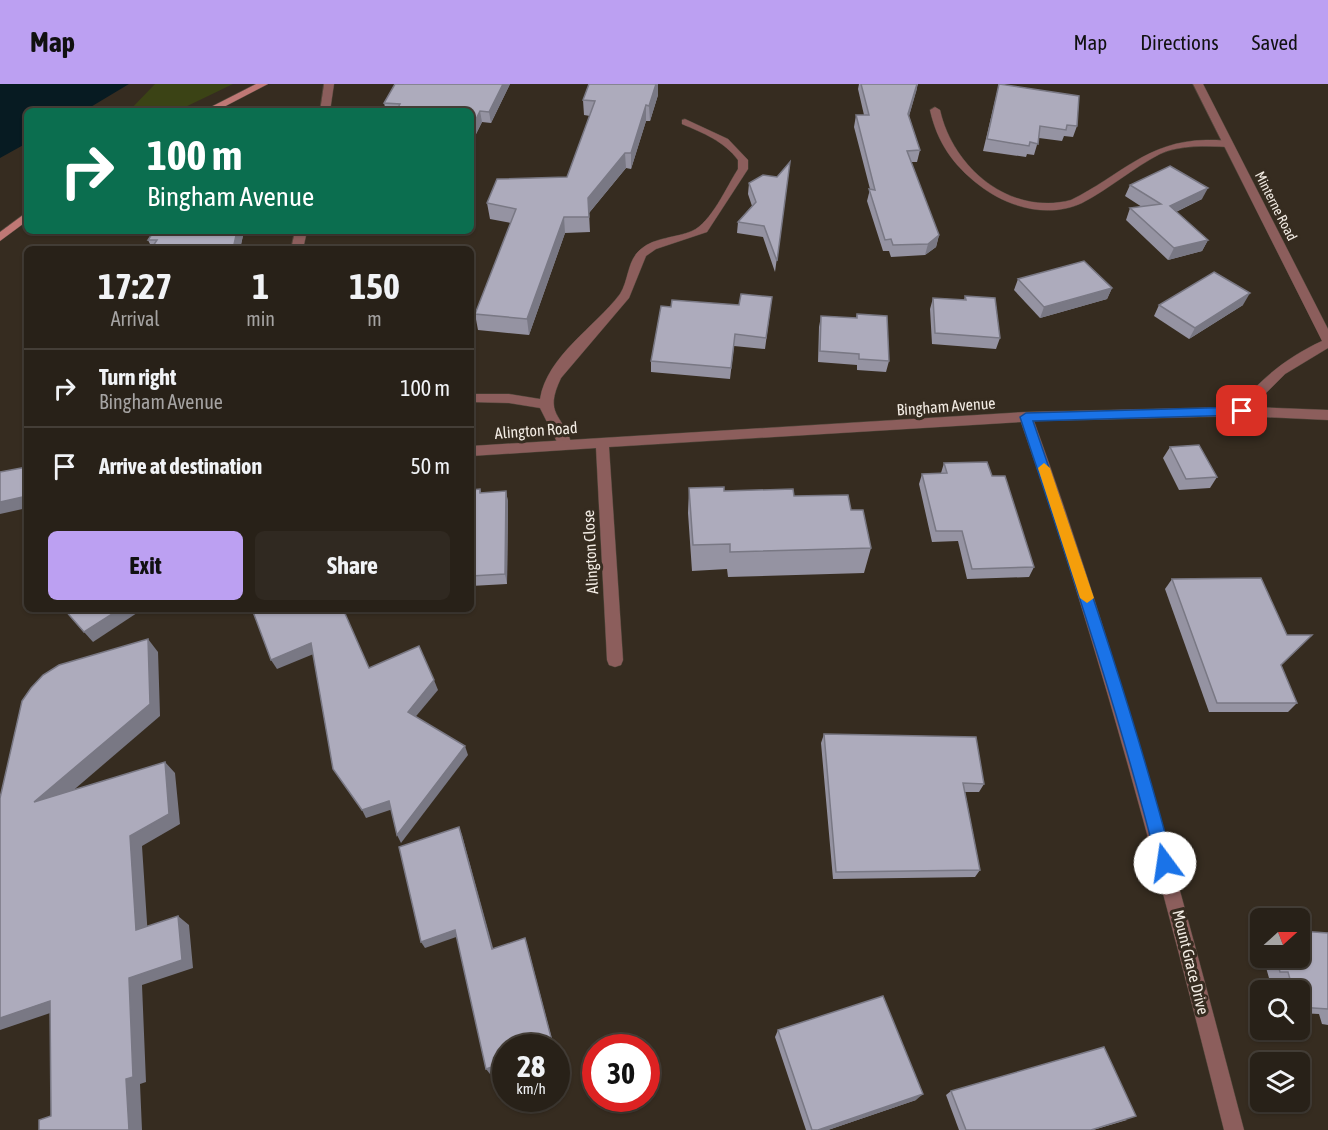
<!DOCTYPE html>
<style>
body{margin:0;font-family:"Asap Condensed",sans-serif;background:#302921;color:#f1f3f6;height:100vh;display:flex;flex-direction:column;font-size:22px;white-space:nowrap}
*{box-sizing:border-box;margin:0}
p{font-size:20px;color:#a5a3a2}
.icon{flex:none;width:33px;height:33px;fill:none;stroke:currentColor;stroke-width:2;stroke-linecap:round;stroke-linejoin:round}
.map{position:relative;flex:1;overflow:hidden}
.details{position:absolute;left:24px;top:162px;width:450px;height:366px;display:flex;flex-direction:column;background:#282118;border-radius:9px;box-shadow:0 2px 4px #0004,0 0 0 2px #443e37}
.details>*{flex:none}
.banner{position:absolute;left:24px;top:24px;width:450px;height:126px;border-radius:9px;box-shadow:0 2px 4px #0004,0 0 0 2px #443e37;background:#0b6e4f;color:#fff;overflow:hidden}
.needle{width:39px;rotate:69deg}
.tools{position:absolute;left:1250px;top:824px;display:grid;gap:12px}
.tools a{display:grid;place-items:center;width:60px;height:60px;border-radius:9px;background:#282118;box-shadow:0 2px 4px #0004,0 0 0 2px #443e37;font-size:30px}
.speed{position:absolute;left:492px;top:950px;display:flex;gap:12px;font-size:30px;font-weight:700;text-align:center}
.speed>*{display:grid;place-content:center;width:78px;height:78px;border-radius:50%;background:#282118;box-shadow:0 2px 4px #0004,0 0 0 2px #443e37;line-height:1}
.speed small{font-size:15px;font-weight:400}
.speed .limit{border:9px solid #d22;background:#fff;color:#111}
.pin{position:absolute;display:grid;place-items:center;width:51px;height:51px;color:#fff;margin:-26px;border-radius:12px;box-shadow:0 3px 9px #0006}
.me{position:absolute;width:66px;margin:-33px;rotate:346deg;stroke-linejoin:round;filter:drop-shadow(0 0 4px #0008)}
.turn{display:flex;align-items:center;gap:21px;height:126px;padding:0 24px;font-size:27px}
.turn .icon{width:78px;height:78px;stroke-width:2.5}
.turn b{display:block;font-size:42px;line-height:51px}
.eta{display:flex;justify-content:space-evenly;align-items:center;height:102px;text-align:center}
.eta b{font-size:36px;font-weight:700;line-height:42px}
.action{display:flex;gap:12px;margin-top:auto;padding:12px 24px}
.action a{flex:1;height:69px;border-radius:9px;background:#bca0f2;color:#111;font-size:24px;font-weight:700;line-height:69px;text-align:center}
.action a+a{background:#302921;color:#f1f3f6}
ul{padding:0;list-style:none}
li{display:flex;align-items:center;gap:18px;height:78px;padding:0 24px;border-top:2px solid #443e37}
li div{flex:1}
li b{display:block;font-size:22px}
li em{font-style:normal}
header{display:flex;align-items:center;gap:36px;box-sizing:border-box;height:84px;padding:0 30px;background:#bca0f2;color:#111}
header strong{font-size:28px}
nav{display:flex;gap:33px;margin-inline-start:auto;font-size:21px}
.map>svg:first-child{display:block}
.green{fill:#3b4315}
.water{fill:#071b22}
.lines{fill:none;stroke-linecap:round;stroke-linejoin:round}
.service-casing{stroke:#50473b;stroke-width:1}
.minor-casing{stroke:#50473b;stroke-width:1}
.secondary-casing{stroke:#50473b;stroke-width:1}
.service{fill:#8c5e5c;fill-rule:evenodd}
.minor{fill:#8c5e5c;fill-rule:evenodd}
.secondary{fill:#bf7875;fill-rule:evenodd}
.wall{fill:#9593a2}
.shaded-wall{fill:#797884}
.building{fill:#adabbc;stroke:#797884;stroke-width:1.5}
.route{fill:#1a73e8;stroke:#114b97;stroke-width:1.5}
.slow{fill:#f59e0b}
.labels{text-anchor:middle;dominant-baseline:central;stroke-width:6;stroke-linejoin:round;paint-order:stroke}
.far-street-label{font-size:14px;fill:#f2ebe3;stroke:#362c20}
.street-label{font-size:16px;fill:#f2ebe3;stroke:#362c20}
</style>
<header>
<strong>Map</strong>
<nav><a>Map</a><a>Directions</a><a>Saved</a></nav>
</header>
<div class="map">
<svg width="1328" height="1046" viewBox="0 0 1328 1046">
<rect width="100%" height="100%" fill="#362c20"/>
<polygon class="green" points="155,0 233,0 177,27 129,27"/>
<polygon class="water" points="0,0 129,0 84,27 27,27 27,59 0,74"/>
<g class="lines">
<defs>
<g id="service">
<path d="M 935,23 L 940,26 C 953,84 1010,132 1071,116 C 1120,92 1147,57 1206,56 C 1215,56 1226,55 1233,60 L 1228,63 C 1206,62 1180,61 1160,70 C 1133,84 1109,105 1082,119 C 1048,135 1007,123 979,101 C 953,81 937,58 930,26 Z"/>
<path d="M 685,35 L 728,55 L 748,76 L 748,85 L 707,148 L 656,165 L 646,172 L 629,214 L 561,294 C 543,332 563,329 572,361 L 570,364 L 560,364 L 540,324 L 509,319 L 471,318 L 471,310 L 509,310 L 540,315 C 547,272 595,243 620,210 C 629,196 627,176 641,165 C 655,153 676,154 692,147 C 711,139 727,102 738,85 L 738,76 C 724,57 703,49 682,40 L 682,36 Z"/>
</g>
<g id="minor">
<polygon points="324,0 334,0 330,27 320,27"/>
<path d="M 1193,0 L 1203,0 L 1328,245 L 1328,264 L 1285,290 L 1252,323 L 1328,326 L 1328,336 L 1242,332 L 1034,337 C 1118,570 1181,807 1244,1046 L 1224,1046 C 1164,808 1102,570 1021,338 L 609,363 L 623,576 L 621,581 L 615,583 L 609,581 L 607,576 L 596,364 L 471,372 L 471,362 L 1026,328 L 1238,323 C 1261,294 1289,272 1322,257 Z"/>
<polygon points="295,147 307,147 303,165 291,165"/>
</g>
<g id="secondary">
<polygon points="256,0 268,0 216,27 203,27"/>
<polygon points="27,128 27,137 0,157 0,148"/>
</g>
</defs>
<use href="#service" class="service-casing"/>
<use href="#minor" class="minor-casing"/>
<use href="#secondary" class="secondary-casing"/>
<use href="#service" class="service"/>
<use href="#minor" class="minor"/>
<use href="#secondary" class="secondary"/>
</g>
<g class="wall">
<polygon points="510,0 491,39 482,38 471,60 471,27 386,27 384,19"/>
<polygon points="859,0 918,0 909,32 920,66 917,78 911,78 939,151 936,163 925,171 891,173 889,167 883,167 867,117 870,105 854,43 856,31 864,31 858,5"/>
<polygon points="999,0 1077,42 1073,53 1064,52 1062,57 1039,54 1034,71 1027,70 1026,73 983,67"/>
<polygon points="658,11 650,37 646,37 631,85 626,84 589,129 590,148 565,149 529,251 478,246 475,230 511,139 490,135 487,119 567,93 590,32 584,31 583,16"/>
<polygon points="790,78 775,188 763,153 737,149 738,138 752,122 748,110 749,99 777,93"/>
<polygon points="1130,101 1202,115 1176,128 1208,156 1202,167 1168,176 1126,136 1130,124 1142,123 1125,112"/>
<polygon points="244,147 240,165 151,165 152,164 148,156"/>
<polygon points="1018,195 1112,204 1107,215 1040,234 1014,206"/>
<polygon points="965,212 1000,254 996,265 932,260 930,225 933,214 964,216"/>
<polygon points="772,213 765,265 734,262 730,295 651,288 651,277 671,223 739,221"/>
<polygon points="1159,221 1243,221 1189,255 1154,232"/>
<polygon points="857,230 889,277 886,288 857,286 857,281 818,278 819,243 821,232 856,234"/>
<polygon points="1170,363 1217,393 1210,404 1179,406 1163,374"/>
<polygon points="944,379 992,392 1034,483 1029,493 967,495 958,457 932,458 919,400 922,390 941,389"/>
<polygon points="689,404 794,412 851,426 871,464 864,489 728,493 727,485 692,487 688,429"/>
<polygon points="480,405 481,409 506,407 508,418 507,500 471,502 471,406"/>
<polygon points="1172,495 1281,581 1297,619 1288,628 1209,628 1165,505"/>
<polygon points="824,650 984,700 979,708 965,708 980,786 975,793 833,795 821,659"/>
<polygon points="1328,849 1328,941 1322,940 1319,930 1299,929 1299,906 1280,906 1276,894 1269,894 1263,873 1299,873"/>
<polygon points="1260,850 1260,861 1258,852"/>
<polygon points="778,946 916,1016 828,1046 806,1046 775,953"/>
<polygon points="951,1007 1127,1036 1093,1046 959,1046 946,1011"/>
</g>
<g class="shaded-wall">
<polygon points="503,0 510,0 491,39 489,28"/>
<polygon points="656,0 658,0 658,11 650,37 649,22"/>
<polygon points="917,0 917,5 906,42 908,30"/>
<polygon points="646,21 646,37 631,85 631,69"/>
<polygon points="480,27 482,38 471,60 471,45"/>
<polygon points="625,69 626,84 589,129 590,148 588,114"/>
<polygon points="1208,104 1202,115 1165,133 1170,122"/>
<polygon points="564,133 565,149 529,251 527,235"/>
<polygon points="237,147 244,147 240,165 233,165"/>
<polygon points="939,151 936,163 925,171 928,160"/>
<polygon points="1208,156 1202,167 1168,176 1174,164"/>
<polygon points="1112,204 1107,215 1040,234 1044,223"/>
<polygon points="1250,209 1243,221 1189,255 1195,244"/>
<polygon points="506,407 508,418 507,500 505,490"/>
<polygon points="27,412 27,424 0,430 0,418"/>
<polygon points="120,525 143,525 93,558 84,548"/>
<polygon points="148,555 158,568 160,632 48,728 34,718"/>
<polygon points="311,559 316,569 277,585 271,576"/>
<polygon points="434,596 438,606 412,637 408,628"/>
<polygon points="465,662 468,671 401,759 397,751"/>
<polygon points="165,678 175,689 180,740 142,762 148,854 136,846 130,752"/>
<polygon points="389,717 393,725 366,734 362,726"/>
<polygon points="459,743 462,751 495,871 492,865"/>
<polygon points="178,832 189,841 193,884 142,901 146,998 140,1000 142,1046 129,1046 126,995 129,894"/>
<polygon points="455,846 459,852 425,864 421,858"/>
<polygon points="525,854 527,860 554,963 548,963"/>
<polygon points="50,917 65,924 0,946 0,934"/>
<polygon points="506,978 506,984 490,990 486,985"/>
<polygon points="923,1010 916,1016 828,1046 818,1046"/>
</g>
<g class="building">
<polygon points="395,0 503,0 489,28 480,27 471,45 471,27 396,27 400,20 384,19"/>
<polygon points="589,0 656,0 649,22 646,21 631,69 625,69 588,114 589,133 564,133 527,235 475,230 516,125 487,119 497,95 567,93 595,17 583,16"/>
<polygon points="861,0 917,0 908,30 920,66 907,67 939,151 928,160 893,161 891,155 885,156 869,105 875,106 856,31 869,31"/>
<polygon points="999,0 1079,12 1077,42 1067,41 1066,46 1040,42 1038,60 1030,58 1029,62 987,55"/>
<polygon points="790,78 777,177 764,142 738,138 756,118 749,99 763,91 777,93"/>
<polygon points="1170,82 1208,104 1170,122 1208,156 1174,164 1130,124 1161,120 1130,101"/>
<polygon points="154,147 237,147 233,165 151,165 157,156 148,156"/>
<polygon points="1084,177 1112,204 1044,223 1018,195"/>
<polygon points="1214,188 1250,209 1195,244 1159,221"/>
<polygon points="741,210 772,213 766,254 735,250 731,284 651,277 661,222 671,223 672,216 739,221"/>
<polygon points="965,212 995,214 1000,254 935,249 933,214 966,216"/>
<polygon points="857,230 887,232 889,277 859,275 859,270 820,267 821,232 857,234"/>
<polygon points="1199,361 1217,393 1186,395 1170,363"/>
<polygon points="987,378 992,392 1005,392 1034,483 972,485 962,447 936,447 922,390 947,389 944,379"/>
<polygon points="27,383 27,412 0,418 0,388"/>
<polygon points="724,403 724,407 793,405 794,412 848,411 851,426 863,426 871,464 730,468 730,460 693,461 689,404"/>
<polygon points="480,405 480,409 506,407 505,490 471,492 471,406"/>
<polygon points="1261,494 1287,551 1312,551 1281,581 1297,619 1217,619 1172,495"/>
<polygon points="64,525 120,525 84,548"/>
<polygon points="252,525 343,525 369,584 419,562 434,596 408,628 465,662 397,751 389,717 362,726 333,685 311,559 271,576"/>
<polygon points="148,555 150,620 34,718 165,678 169,730 130,752 136,846 178,832 182,876 129,894 133,993 126,995 129,1046 39,1046 39,1036 51,1032 50,917 0,934 0,714 22,617 31,604 43,591 59,581"/>
<polygon points="824,650 976,653 984,700 963,699 980,786 836,788"/>
<polygon points="459,743 492,865 525,854 553,961 548,963 506,963 506,978 486,985 455,846 421,858 399,763"/>
<polygon points="1299,847 1328,849 1328,925 1299,923 1299,906 1293,906 1288,888 1280,888 1276,873 1299,873"/>
<polygon points="883,912 923,1010 818,1046 812,1046 778,946"/>
<polygon points="1104,963 1136,1032 1091,1046 966,1046 951,1007"/>
</g>
<path class="route" d="M 1242,323 L 1248,327 L 1242,331 L 1033,337 C 1083,483 1134,629 1173,779 L 1171,784 L 1165,787 L 1159,784 L 1157,779 C 1119,628 1069,481 1020,333 L 1026,329 Z"/>
<polygon class="slow" points="1044,379 1050,384 1094,514 1087,519 1080,514 1038,384"/>
<g class="labels">
<g class="far-street-label">
<text transform="translate(1276 122) rotate(63)">Minterne Road</text>
</g>
<g class="street-label">
<text transform="translate(946 322) rotate(-4)">Bingham Avenue</text>
<text transform="translate(536 346) rotate(-4)">Alington Road</text>
<text transform="translate(590 468) rotate(-93)">Alington Close</text>
<text transform="translate(1191 878) rotate(76)">Mount Grace Drive</text>
</g>
</g>
</svg>
<div class="tools">
<a><svg class="needle" viewBox="-14 -14 28 28"><path d="M0-13l5 13h-10z" fill="#e53935"/><path d="M0 13l5-13h-10z" fill="#a5a3a2"/></svg></a>
<a><svg class="icon" aria-label="search" viewBox="0 0 24 24"><circle cx="10" cy="10" r="6"/><path d="M15 15l6 6"/></svg></a>
<a><svg class="icon" aria-label="layers" viewBox="0 0 24 24"><path d="M12 4l9 5-9 5-9-5zM3 14l9 5 9-5"/></svg></a>
</div>
<div class="speed"><div>28<small>km/h</small></div><div class="limit">30</div></div>
<div class="pin" style="left:1242px;top:327px;background:#d93025"><svg class="icon" aria-label="arrive" viewBox="0 0 24 24"><path d="M6 21V4h12l-3 4 3 4H6"/></svg></div>
<svg class="me" style="left:1165px;top:779px" viewBox="-20 -20 40 40"><circle r="19" fill="#fff"/><path d="M0-13L10 11 0 6-10 11z" fill="#1a73e8"/></svg>
<div class="banner">
<div class="turn"><svg class="icon" aria-label="right" viewBox="0 0 24 24"><path d="M7 20v-9h11M14 6l5 5-5 5"/></svg><div><b>100 m</b>Bingham Avenue</div></div>
</div>
<section class="details">
<div class="eta">
<div><b>17:27</b><p>Arrival</p></div>
<div><b>1</b><p>min</p></div>
<div><b>150</b><p>m</p></div>
</div>
<ul>
<li><svg class="icon" aria-label="right" viewBox="0 0 24 24"><path d="M7 20v-9h11M14 6l5 5-5 5"/></svg><div><b>Turn right</b><p>Bingham Avenue</p></div><em>100 m</em></li>
<li><svg class="icon" aria-label="arrive" viewBox="0 0 24 24"><path d="M6 21V4h12l-3 4 3 4H6"/></svg><div><b>Arrive at destination</b></div><em>50 m</em></li>
</ul>
<div class="action"><a>Exit</a><a>Share</a></div>
</section>
</div>
